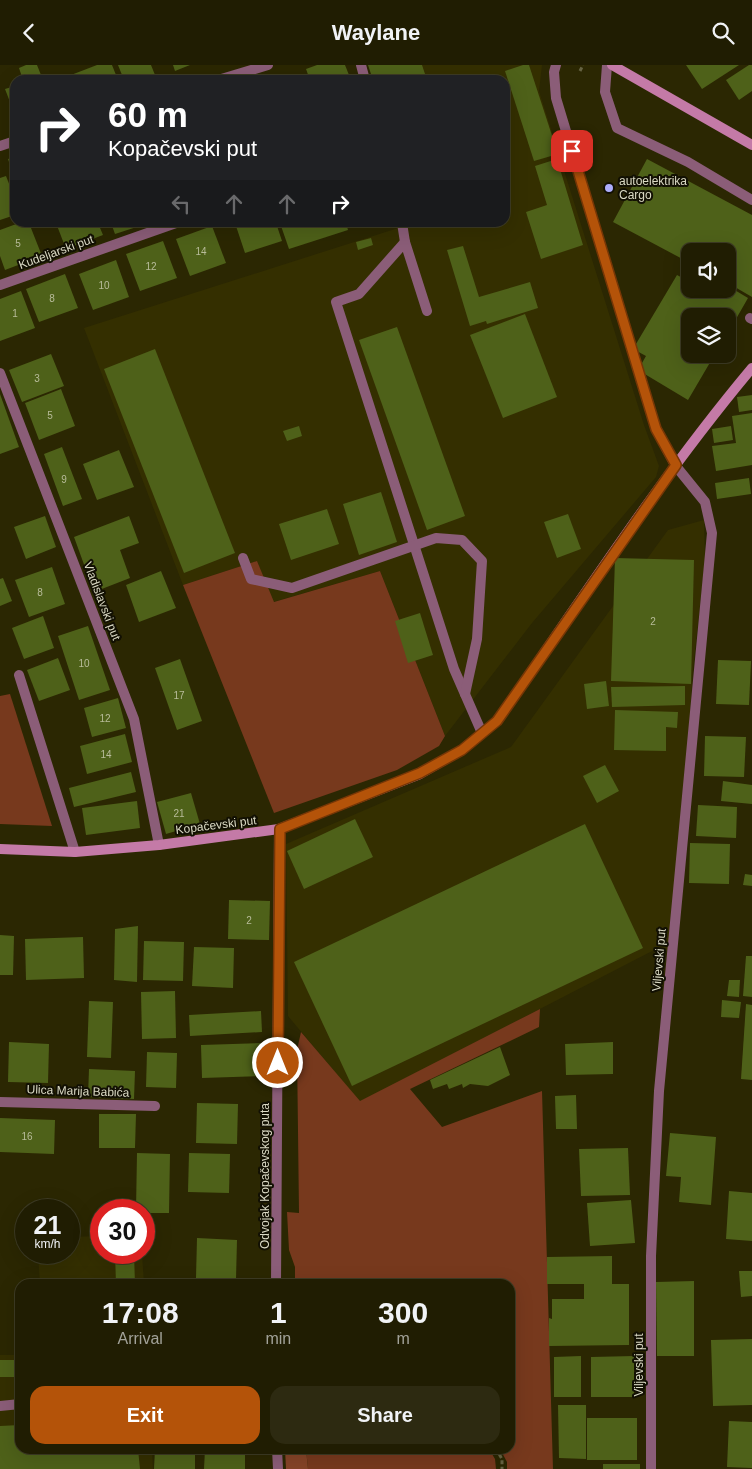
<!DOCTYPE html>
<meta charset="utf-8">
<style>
body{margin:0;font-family:Helvetica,sans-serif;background:#2d2a11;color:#f1f3f6;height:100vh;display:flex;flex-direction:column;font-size:19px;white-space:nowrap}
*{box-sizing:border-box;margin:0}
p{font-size:16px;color:#a2a299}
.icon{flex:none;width:28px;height:28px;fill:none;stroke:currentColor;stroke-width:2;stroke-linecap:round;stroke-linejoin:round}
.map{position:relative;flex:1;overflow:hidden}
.sheet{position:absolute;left:15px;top:1214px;width:500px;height:175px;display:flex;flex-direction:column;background:#201d02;border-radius:15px;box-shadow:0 5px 20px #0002,0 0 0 1px #3d3b24}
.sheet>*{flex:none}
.banner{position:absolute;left:10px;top:10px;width:500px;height:152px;border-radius:15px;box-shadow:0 5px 20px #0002,0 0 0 1px #3d3b24;background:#202124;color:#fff;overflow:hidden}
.buttons{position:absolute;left:681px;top:178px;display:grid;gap:10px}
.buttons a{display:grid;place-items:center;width:55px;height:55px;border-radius:10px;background:#201d02;box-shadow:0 5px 20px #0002,0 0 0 1px #3d3b24;font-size:25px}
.speed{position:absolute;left:15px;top:1134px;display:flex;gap:10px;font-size:25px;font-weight:700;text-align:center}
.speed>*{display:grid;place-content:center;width:65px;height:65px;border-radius:50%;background:#201d02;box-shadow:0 5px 20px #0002,0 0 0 1px #3d3b24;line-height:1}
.speed small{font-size:12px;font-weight:400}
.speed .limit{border:8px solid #d22;background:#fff;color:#111}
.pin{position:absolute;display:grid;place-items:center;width:42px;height:42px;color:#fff;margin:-21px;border-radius:10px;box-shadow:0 2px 8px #0006}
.me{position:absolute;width:55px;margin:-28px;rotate:0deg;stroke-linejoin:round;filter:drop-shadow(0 0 4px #0008)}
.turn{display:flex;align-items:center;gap:18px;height:105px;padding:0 15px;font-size:22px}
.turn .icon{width:65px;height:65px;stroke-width:2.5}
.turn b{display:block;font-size:35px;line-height:42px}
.lanes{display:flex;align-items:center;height:48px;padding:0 15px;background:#0003;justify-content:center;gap:25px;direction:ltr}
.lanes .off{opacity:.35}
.eta{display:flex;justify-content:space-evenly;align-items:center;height:85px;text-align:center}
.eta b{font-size:30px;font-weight:600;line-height:35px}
.action{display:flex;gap:10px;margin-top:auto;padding:10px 15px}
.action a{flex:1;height:58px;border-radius:15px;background:#b45309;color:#fff;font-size:20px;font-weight:600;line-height:58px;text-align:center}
.action a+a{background:#2d2a11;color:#f1f3f6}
header{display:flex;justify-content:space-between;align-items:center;height:65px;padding:0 15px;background:#201d02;font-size:22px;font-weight:600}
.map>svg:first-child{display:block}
.built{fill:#342f00}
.green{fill:#77391d}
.forest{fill:#854427}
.building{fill:#4e6119}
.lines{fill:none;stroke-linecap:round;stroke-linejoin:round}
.path{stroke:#666343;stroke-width:3;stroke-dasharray:4 2.5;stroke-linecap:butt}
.lane{stroke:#8b5d78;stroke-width:10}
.street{stroke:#8b5d78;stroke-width:10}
.secondary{stroke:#c47aa7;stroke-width:10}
.route-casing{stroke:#753606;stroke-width:12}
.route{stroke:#b45309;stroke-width:9}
.poi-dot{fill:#aeaefb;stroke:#121003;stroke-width:2}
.labels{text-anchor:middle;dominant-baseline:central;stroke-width:4;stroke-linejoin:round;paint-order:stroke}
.number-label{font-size:10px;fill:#b8bc9a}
.poi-label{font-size:12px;fill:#dbdac5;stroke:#121003;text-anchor:start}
.street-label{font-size:12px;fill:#dbdac5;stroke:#121003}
</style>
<header><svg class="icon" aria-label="back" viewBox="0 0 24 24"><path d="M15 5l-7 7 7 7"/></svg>Waylane<svg class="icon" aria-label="search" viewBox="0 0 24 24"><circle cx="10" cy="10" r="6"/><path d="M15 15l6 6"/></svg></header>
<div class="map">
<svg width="752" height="1404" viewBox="0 0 752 1404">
<rect width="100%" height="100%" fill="#2b2702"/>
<g class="built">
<polygon points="382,0 542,0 539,26 644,360 659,401 656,412 532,558 445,671 380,506 273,537 257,496 183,520 84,263 414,158 505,158 505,15 387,15"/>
<polygon points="704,455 705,495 693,604 674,886 654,885 360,1037 288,951 286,779 511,682 668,465"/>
<polygon points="101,1171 101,1188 142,1188 144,1219 40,1219 38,1188 69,1188 69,1172"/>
<polygon points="0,1290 20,1290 20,1384 152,1384 153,1404 0,1404"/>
</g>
<g class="green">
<polygon points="257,496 274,537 380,506 445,671 439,681 397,705 274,748 183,520"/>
<polygon points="10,629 52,761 0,759 0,631"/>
<polygon points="540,944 539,962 410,1024 442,1062 542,1026 553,1404 507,1404 507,1397 500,1384 510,1384 510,1219 450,1219 448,1216 447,1219 295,1219 295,1202 289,1185 287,1147 299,1148 297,985 301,967 360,1036"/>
<polygon points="306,1384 489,1384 495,1394 496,1404 308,1404"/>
</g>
<polygon class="forest" points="285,1384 306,1384 308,1404 286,1404"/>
<g class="building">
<polygon points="26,0 37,0 43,15 23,15 19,3"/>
<polygon points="97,0 112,0 118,15 58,15"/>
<polygon points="118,0 151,0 157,15 124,15"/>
<polygon points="173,0 190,0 175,6"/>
<polygon points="317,0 345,0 351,15 310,15 306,4"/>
<polygon points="368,0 422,0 427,15 373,15"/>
<polygon points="523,0 529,0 558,89 534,96 505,6"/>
<polygon points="686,0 739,0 702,24"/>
<polygon points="749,0 752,0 752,26 739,35 726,15"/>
<polygon points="15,21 15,50 5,24"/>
<polygon points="15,92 15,115 8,94"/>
<polygon points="557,94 583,180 541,194 526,147 547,140 535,101"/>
<polygon points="647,94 752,150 752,232 728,218 728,186 690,186 690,198 613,157"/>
<polygon points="6,111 15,134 15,150 0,155 0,113"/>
<polygon points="19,158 29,158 42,191 5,205 0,191 0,165"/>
<polygon points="56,158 98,158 103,170 66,184"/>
<polygon points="111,158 149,158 115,169"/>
<polygon points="235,158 276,158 282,176 245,188"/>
<polygon points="280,158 346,158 348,165 289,184"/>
<polygon points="212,161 226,198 190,211 176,174"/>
<polygon points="371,173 373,180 358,185 356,177"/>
<polygon points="163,176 177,213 140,226 126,189"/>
<polygon points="463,181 479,232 530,217 538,243 487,259 486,256 470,261 447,185"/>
<polygon points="116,195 129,232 93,245 79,209"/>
<polygon points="65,209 78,243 39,257 26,224"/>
<polygon points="677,210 690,217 690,224 728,224 728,221 748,233 728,268 728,251 690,251 690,289 715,289 688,335 638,305 646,291 633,284"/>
<polygon points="21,226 35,263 0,276 0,234"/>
<polygon points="525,249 557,332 503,353 470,270"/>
<polygon points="397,262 465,451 427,465 359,275"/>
<polygon points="155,284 235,488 184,508 104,304"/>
<polygon points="51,289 64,321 22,337 9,305"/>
<polygon points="61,324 75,361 39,375 25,338"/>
<polygon points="0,329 19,382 0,389"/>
<polygon points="752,330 752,345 739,347 737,332"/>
<polygon points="752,348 752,400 716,406 712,381 736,378 732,351"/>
<polygon points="299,361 302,371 287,376 283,366"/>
<polygon points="731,361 733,375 714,378 712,364"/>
<polygon points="62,382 82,434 63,441 44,389"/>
<polygon points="119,385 134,422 97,435 83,399"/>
<polygon points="749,413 751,429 717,434 715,418"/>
<polygon points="381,427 397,477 359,490 343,439"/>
<polygon points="327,444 339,479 291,495 279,459"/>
<polygon points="568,449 581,484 557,493 544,457"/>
<polygon points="45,451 56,482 26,494 14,462"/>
<polygon points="129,451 139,478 120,485 130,513 94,527 74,472"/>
<polygon points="615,493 694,495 691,619 611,616"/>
<polygon points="52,502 65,539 29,552 15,515"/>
<polygon points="161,506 176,543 139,557 126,520"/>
<polygon points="3,513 12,536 0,541 0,514"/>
<polygon points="420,548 433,590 408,598 395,556"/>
<polygon points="43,551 54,583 24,594 12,563"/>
<polygon points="88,561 110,625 79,635 58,571"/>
<polygon points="58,593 70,625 39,636 27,605"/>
<polygon points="180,594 202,656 177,665 155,603"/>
<polygon points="718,595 751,596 749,640 716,639"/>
<polygon points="606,616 609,641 587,644 584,619"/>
<polygon points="685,621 685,640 612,642 611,622"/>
<polygon points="118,633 126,663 92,672 84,643"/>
<polygon points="615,645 678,647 677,663 666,662 666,686 614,685"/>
<polygon points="125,669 132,697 87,709 80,681"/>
<polygon points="705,671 746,672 744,712 704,711"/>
<polygon points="605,700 619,726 597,738 583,711"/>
<polygon points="131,707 136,727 74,742 69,723"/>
<polygon points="723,716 752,720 752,739 721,736"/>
<polygon points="191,728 200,759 166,769 157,737"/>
<polygon points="137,736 140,763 86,770 82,743"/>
<polygon points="698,740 737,742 736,773 696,771"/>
<polygon points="355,754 373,792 304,824 287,786"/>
<polygon points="585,759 643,883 352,1021 294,897"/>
<polygon points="690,778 730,779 729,819 689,818"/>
<polygon points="745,809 752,810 752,821 743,820"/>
<polygon points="229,835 270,836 269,875 228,874"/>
<polygon points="138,861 137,917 114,915 115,864"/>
<polygon points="0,870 14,871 13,910 0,910"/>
<polygon points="83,872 84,913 26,915 25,874"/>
<polygon points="144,876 184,877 183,916 143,915"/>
<polygon points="194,882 234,883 233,923 192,921"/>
<polygon points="746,891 752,891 752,932 743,931"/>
<polygon points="729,915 740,915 739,932 727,931"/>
<polygon points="175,926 176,973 142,974 141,927"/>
<polygon points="722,935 741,937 739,953 721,952"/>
<polygon points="89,936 113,937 111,993 87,992"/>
<polygon points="746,939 752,940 752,1015 741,1014"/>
<polygon points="261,946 262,967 190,971 189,950"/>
<polygon points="9,977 49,979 48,1018 8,1017"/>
<polygon points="613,977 613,1009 566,1010 565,979"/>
<polygon points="261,978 262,1011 202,1013 201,980"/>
<polygon points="500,982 510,1010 488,1021 470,1019 463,1023 462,1019 449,1024 447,1019 433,1024 430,1015"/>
<polygon points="147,987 177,988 176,1023 146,1022"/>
<polygon points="89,1004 135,1006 134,1034 88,1032"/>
<polygon points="576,1030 577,1064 556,1064 555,1031"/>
<polygon points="197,1038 238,1039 237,1079 196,1078"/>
<polygon points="99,1049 136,1049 135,1083 99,1083"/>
<polygon points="0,1053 55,1055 54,1089 0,1087"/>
<polygon points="670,1068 716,1072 711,1140 679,1137 681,1112 666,1111"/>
<polygon points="628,1083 630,1130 581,1131 579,1084"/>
<polygon points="137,1088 170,1089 169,1148 144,1148 144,1145 136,1145"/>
<polygon points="189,1088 230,1089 229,1128 188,1127"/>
<polygon points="729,1126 752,1128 752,1176 726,1174"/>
<polygon points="631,1135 635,1178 590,1181 587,1138"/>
<polygon points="197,1173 237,1175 236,1214 196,1213"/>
<polygon points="115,1188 134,1188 135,1219 116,1219"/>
<polygon points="612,1191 612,1219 629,1219 629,1280 549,1281 549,1253 552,1254 552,1234 584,1234 584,1219 547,1219 547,1192"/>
<polygon points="739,1206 752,1206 752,1231 741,1232"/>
<polygon points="694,1216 694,1291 657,1291 656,1217"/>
<polygon points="752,1274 752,1340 713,1341 711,1275"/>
<polygon points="581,1291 581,1332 554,1332 554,1292"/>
<polygon points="634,1291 634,1332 591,1332 591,1292"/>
<rect x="0" y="1295" width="20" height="17"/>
<polygon points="558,1340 586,1340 586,1394 559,1393"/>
<rect x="587" y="1353" width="50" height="42"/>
<polygon points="729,1356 752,1357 752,1403 727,1402"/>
<polygon points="20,1360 20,1384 138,1384 140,1404 0,1404 0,1361"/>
<polygon points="155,1384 195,1384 195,1404 154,1404"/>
<polygon points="205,1384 245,1384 245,1404 204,1404"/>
<rect x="603" y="1399" width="37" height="5"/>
</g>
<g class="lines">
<g class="path">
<polyline points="580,6 583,0"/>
<polyline points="496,1384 502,1394 502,1404"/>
</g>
<g class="lane">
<polyline points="607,0 605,27 617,63 688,97 752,135"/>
<polyline points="402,158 405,177"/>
<polyline points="427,246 405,177 359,229 336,237 454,604 482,668"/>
<polyline points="750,253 752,254"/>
<polyline points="243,493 251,514 292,523 436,473 462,475 482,496 477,574 465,629"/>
<polyline points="0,1341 20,1339"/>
</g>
<g class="street">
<polyline points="361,0 365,15"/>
<polyline points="556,0 554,7 556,33 656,364 675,400 705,437 712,468 659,1026 651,1191 651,1404"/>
<polyline points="218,15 268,0"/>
<polyline points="0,81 15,76"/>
<polyline points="0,220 176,158"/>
<polyline points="0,308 134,654 159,780"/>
<polyline points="19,610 75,787"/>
<polyline points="0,1037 155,1041"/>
<polyline points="276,1219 279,764"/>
<polyline points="277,1384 278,1404"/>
</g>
<g class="secondary">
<polyline points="612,0 752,80"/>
<path d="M 0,784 L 75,787 L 159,780 L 279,764 L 420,709 L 462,685 L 497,656 C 580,537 659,414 752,303"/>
</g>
</g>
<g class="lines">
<defs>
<polyline id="route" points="278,998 280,764 420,708 462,685 497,656 676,400 656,364 572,86"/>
</defs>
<use href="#route" class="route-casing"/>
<use href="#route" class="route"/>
</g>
<circle class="poi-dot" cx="609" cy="123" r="5"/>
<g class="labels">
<g class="number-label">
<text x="18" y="178">5</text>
<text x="201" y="186">14</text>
<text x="151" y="201">12</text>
<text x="104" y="220">10</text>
<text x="52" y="233">8</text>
<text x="15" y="248">1</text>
<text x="37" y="313">3</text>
<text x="50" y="350">5</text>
<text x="64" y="414">9</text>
<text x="40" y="527">8</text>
<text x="653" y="556">2</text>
<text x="84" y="598">10</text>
<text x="179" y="630">17</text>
<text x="105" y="653">12</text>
<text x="106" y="689">14</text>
<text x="179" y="748">21</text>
<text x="249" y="855">2</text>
<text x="27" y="1071">16</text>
</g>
<g class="poi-label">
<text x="619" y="116">autoelektrika<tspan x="619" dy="14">Cargo</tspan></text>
</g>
<g class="street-label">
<text transform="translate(56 187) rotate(-20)">Kudeljarski put</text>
<text transform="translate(102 536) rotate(69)">Vladislavski put</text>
<text transform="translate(216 760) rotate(-7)">Kopačevski put</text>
<text transform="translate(659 895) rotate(-85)">Viljevski put</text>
<text transform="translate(78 1026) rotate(2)">Ulica Marija Babića</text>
<text transform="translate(265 1111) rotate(-90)">Odvojak Kopačevskog puta</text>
<text transform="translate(639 1300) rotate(-90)">Viljevski put</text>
</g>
</g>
</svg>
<div class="buttons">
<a><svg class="icon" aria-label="sound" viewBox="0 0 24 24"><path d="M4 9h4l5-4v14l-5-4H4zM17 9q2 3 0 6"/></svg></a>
<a><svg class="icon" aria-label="layers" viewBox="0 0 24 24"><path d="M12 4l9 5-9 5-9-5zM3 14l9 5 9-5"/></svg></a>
</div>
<div class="speed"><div>21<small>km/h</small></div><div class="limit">30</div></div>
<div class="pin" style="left:572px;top:86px;background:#d93025"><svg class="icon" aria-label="arrive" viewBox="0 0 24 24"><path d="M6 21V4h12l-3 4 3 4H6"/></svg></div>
<svg class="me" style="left:278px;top:998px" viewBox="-20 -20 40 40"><circle r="17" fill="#b45309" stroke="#fff" stroke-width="3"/><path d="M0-11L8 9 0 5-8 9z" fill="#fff"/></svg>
<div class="banner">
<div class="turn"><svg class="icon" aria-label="right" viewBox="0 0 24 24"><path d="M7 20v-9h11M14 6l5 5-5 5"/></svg><div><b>60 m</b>Kopačevski put</div></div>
<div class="lanes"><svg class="icon off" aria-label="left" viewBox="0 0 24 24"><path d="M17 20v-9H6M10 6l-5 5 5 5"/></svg><svg class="icon off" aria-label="ahead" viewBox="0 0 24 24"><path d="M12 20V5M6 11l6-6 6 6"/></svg><svg class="icon off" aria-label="ahead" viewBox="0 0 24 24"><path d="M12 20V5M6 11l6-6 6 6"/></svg><svg class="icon" aria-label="right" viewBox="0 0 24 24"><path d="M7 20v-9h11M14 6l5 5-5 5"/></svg></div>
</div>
<section class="sheet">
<div class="eta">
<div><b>17:08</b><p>Arrival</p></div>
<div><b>1</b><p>min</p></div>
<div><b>300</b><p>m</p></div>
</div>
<div class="action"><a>Exit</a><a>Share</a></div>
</section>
</div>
